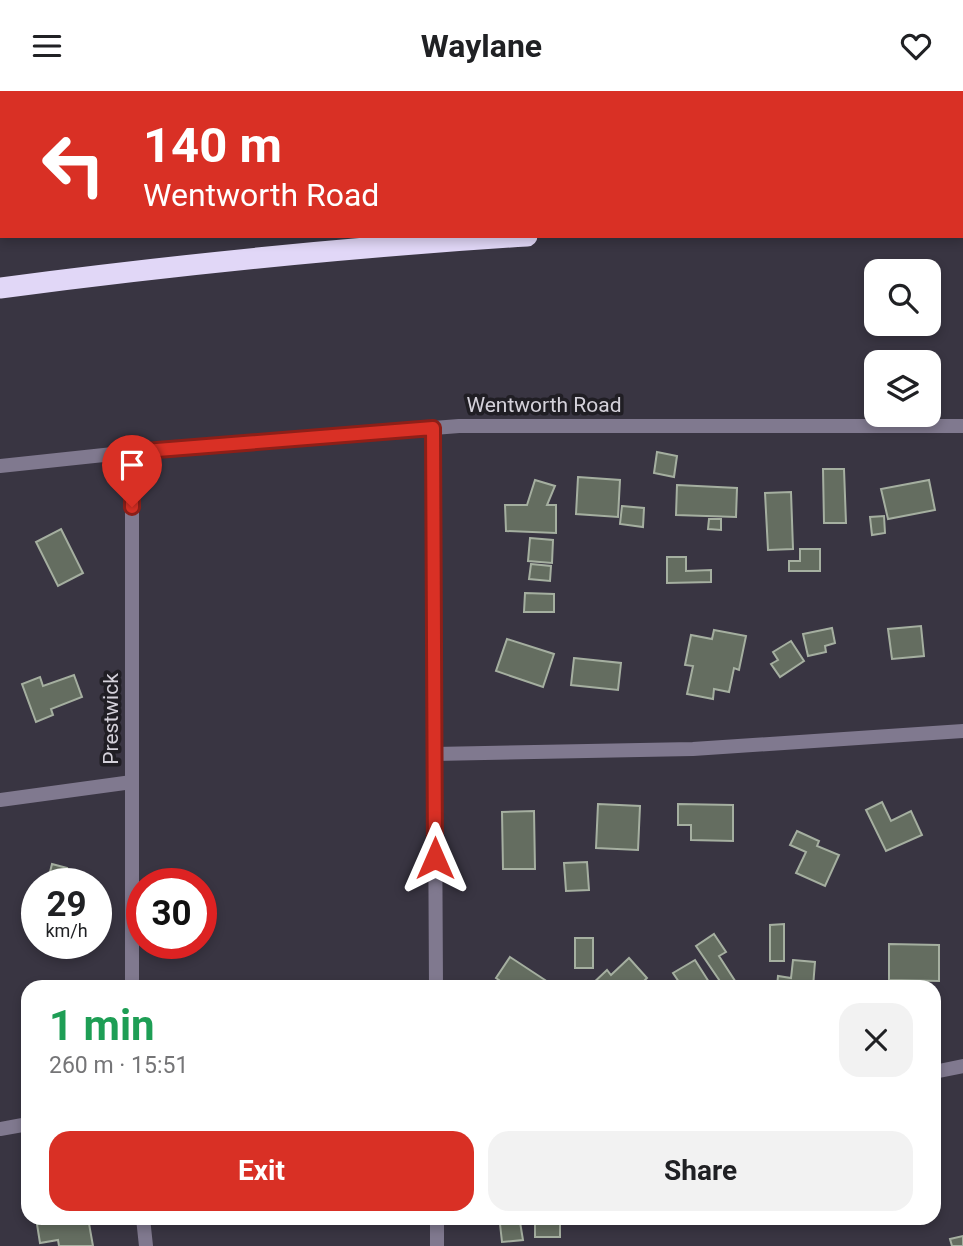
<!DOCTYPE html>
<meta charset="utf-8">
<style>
body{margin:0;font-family:Roboto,sans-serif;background:#f2f2f2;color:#202124;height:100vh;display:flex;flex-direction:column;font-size:26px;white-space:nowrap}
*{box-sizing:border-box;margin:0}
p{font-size:23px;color:#757577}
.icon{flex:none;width:38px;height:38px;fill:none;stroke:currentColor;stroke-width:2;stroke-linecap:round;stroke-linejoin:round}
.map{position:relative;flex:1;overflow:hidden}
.drawer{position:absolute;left:21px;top:889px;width:920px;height:245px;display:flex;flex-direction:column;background:#fff;border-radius:21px;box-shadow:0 4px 10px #0003}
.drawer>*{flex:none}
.guide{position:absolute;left:0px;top:0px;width:964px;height:147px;box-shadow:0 4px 10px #0003;background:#d93025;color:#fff;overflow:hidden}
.fabs{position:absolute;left:864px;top:168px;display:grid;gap:14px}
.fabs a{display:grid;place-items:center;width:77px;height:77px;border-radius:14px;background:#fff;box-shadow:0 4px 10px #0003;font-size:35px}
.speed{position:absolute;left:21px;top:777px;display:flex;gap:14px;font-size:35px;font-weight:700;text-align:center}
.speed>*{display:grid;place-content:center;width:91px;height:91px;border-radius:50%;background:#fff;box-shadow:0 4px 10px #0003;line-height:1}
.speed small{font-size:18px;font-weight:400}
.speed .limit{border:10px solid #d22;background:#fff;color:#111}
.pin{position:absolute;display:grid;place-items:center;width:60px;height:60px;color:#fff;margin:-72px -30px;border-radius:50% 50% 50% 0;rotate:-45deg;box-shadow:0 0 7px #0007}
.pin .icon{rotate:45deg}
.me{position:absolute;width:77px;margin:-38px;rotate:0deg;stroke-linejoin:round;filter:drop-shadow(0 0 5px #0008)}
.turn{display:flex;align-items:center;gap:24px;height:147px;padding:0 28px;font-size:32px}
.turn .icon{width:91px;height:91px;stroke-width:2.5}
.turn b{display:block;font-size:49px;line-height:60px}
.round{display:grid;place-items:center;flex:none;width:74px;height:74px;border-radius:21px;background:#f2f2f2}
.overview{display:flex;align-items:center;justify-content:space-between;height:119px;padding:0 28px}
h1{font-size:42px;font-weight:700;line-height:52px;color:#1e9e55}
.primary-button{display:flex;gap:14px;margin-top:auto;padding:14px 28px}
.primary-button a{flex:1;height:80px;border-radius:21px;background:#d93025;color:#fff;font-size:28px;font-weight:700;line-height:80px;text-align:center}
.primary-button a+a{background:#f2f2f2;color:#202124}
header{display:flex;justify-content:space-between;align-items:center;height:91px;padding:0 28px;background:#fff;font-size:32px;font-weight:700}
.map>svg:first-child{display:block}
.building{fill:#646d60;stroke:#a5afa0;stroke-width:2}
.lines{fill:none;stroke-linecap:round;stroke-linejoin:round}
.street{stroke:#80798f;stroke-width:14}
.highway{stroke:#e1d7f7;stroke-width:21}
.route-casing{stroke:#8d1f18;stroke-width:18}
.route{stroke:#d93025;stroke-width:12}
.labels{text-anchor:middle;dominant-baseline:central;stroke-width:7;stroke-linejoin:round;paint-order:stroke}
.street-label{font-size:21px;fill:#d4d1da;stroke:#201e24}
</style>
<header><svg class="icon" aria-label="menu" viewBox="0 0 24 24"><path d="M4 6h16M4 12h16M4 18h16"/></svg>Waylane<svg class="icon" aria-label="heart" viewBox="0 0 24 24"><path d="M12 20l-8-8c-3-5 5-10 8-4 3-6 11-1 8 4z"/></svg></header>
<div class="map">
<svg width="963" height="1155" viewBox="0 0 963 1155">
<rect width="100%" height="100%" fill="#393542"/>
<g class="building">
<polygon points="657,361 677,365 674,386 654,382"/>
<polygon points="823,378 844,378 846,432 824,432"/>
<polygon points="578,386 620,389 618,426 576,423"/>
<polygon points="535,389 555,395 547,414 556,414 556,442 506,440 505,414 527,414"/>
<polygon points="929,389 935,419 888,428 881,398"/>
<polygon points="677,394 737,397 736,426 676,424"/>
<polygon points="791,401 793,458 768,459 765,402"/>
<polygon points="622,415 644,417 643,436 620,433"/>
<polygon points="884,425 885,442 872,444 870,426"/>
<polygon points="709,428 721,428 721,439 708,438"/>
<polygon points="61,438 83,482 58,495 36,451"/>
<polygon points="530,447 553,449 552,472 528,470"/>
<polygon points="800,458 820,458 820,480 789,480 789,470 800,470"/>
<polygon points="667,466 686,466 686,480 711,479 711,491 667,492"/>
<polygon points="531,473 551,475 550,490 529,488"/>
<polygon points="525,502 554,503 554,521 524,521"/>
<polygon points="921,535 924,565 892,568 888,538"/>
<polygon points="832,537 835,552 825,555 826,561 808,565 803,543"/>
<polygon points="714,539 746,545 739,579 734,577 729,601 714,598 713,608 687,603 693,575 685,574 691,544 712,548"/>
<polygon points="507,548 554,563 543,596 496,580"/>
<polygon points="791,550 804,570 780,586 771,573 778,569 773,561"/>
<polygon points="574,567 621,572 618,599 571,594"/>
<polygon points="74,584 82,606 51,618 53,624 36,631 22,593 40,586 43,595"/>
<polygon points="882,711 891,730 911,720 922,744 886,760 866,719"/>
<polygon points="598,713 640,715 638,759 596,757"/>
<polygon points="678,713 733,714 733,750 691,749 691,734 678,734"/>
<polygon points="534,720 535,778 503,778 502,721"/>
<polygon points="797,740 819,750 817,755 839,764 825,795 796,782 806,761 790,754"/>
<polygon points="587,771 589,799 566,800 564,772"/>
<polygon points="52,773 67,777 63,791 69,793 47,793"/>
<polygon points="784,833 784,870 770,870 770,834"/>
<polygon points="714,843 726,861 719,865 739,896 724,896 696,855"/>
<rect x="575" y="847" width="18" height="30"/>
<polygon points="889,853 939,854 939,890 889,889"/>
<polygon points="510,866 548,891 545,896 509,896 496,887"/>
<polygon points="629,867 647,887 638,896 589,896 607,879 611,884"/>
<polygon points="695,869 709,891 702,896 677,896 675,894 679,891 673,882"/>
<polygon points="793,869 815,871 813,896 777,896 778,885 791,887"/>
<polygon points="36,1127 88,1127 93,1155 59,1155 58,1149 40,1152"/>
<rect x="535" y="1127" width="25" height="19"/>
<polygon points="520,1131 523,1149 502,1151 500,1133"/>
<polygon points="963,1145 963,1155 952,1155 950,1148"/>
</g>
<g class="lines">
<g class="street">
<polyline points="433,336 436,896"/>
<polyline points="0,375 132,361 459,335 963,335"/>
<polyline points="434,663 693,658 963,640"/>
<polyline points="0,709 132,691"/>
<polyline points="132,896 132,361"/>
<polyline points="934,981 963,975"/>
<polyline points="0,1038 28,1033"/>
<polyline points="143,1127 146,1155"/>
<polyline points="437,1127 437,1155"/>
</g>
<g class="highway">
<polyline points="962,135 963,135"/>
<path d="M 0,197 C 175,174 351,156 527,145"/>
</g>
</g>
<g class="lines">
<defs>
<polyline id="route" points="132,416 132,361 433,337 435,767"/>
</defs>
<use href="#route" class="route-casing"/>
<use href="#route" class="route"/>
</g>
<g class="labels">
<g class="street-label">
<text x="544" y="314">Wentworth Road</text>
<text transform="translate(111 628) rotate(-90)">Prestwick</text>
</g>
</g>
</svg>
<div class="fabs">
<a><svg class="icon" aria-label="search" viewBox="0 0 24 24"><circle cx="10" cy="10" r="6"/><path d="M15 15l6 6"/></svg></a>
<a><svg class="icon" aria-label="layers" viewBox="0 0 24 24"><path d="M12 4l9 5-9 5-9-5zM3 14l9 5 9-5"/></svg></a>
</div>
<div class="speed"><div>29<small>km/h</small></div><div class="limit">30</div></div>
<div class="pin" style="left:132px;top:416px;background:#d93025"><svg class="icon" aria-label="arrive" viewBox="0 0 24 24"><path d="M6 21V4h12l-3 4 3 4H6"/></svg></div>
<svg class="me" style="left:435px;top:767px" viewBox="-20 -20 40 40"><path d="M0-17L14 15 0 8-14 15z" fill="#d93025" stroke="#fff" stroke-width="4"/></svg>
<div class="guide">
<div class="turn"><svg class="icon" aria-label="left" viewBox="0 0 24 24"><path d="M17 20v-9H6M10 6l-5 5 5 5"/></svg><div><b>140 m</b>Wentworth Road</div></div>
</div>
<section class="drawer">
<div class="overview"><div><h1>1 min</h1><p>260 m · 15:51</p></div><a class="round"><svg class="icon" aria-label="close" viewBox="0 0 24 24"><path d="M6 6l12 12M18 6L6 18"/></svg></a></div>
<div class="primary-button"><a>Exit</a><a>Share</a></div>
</section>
</div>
